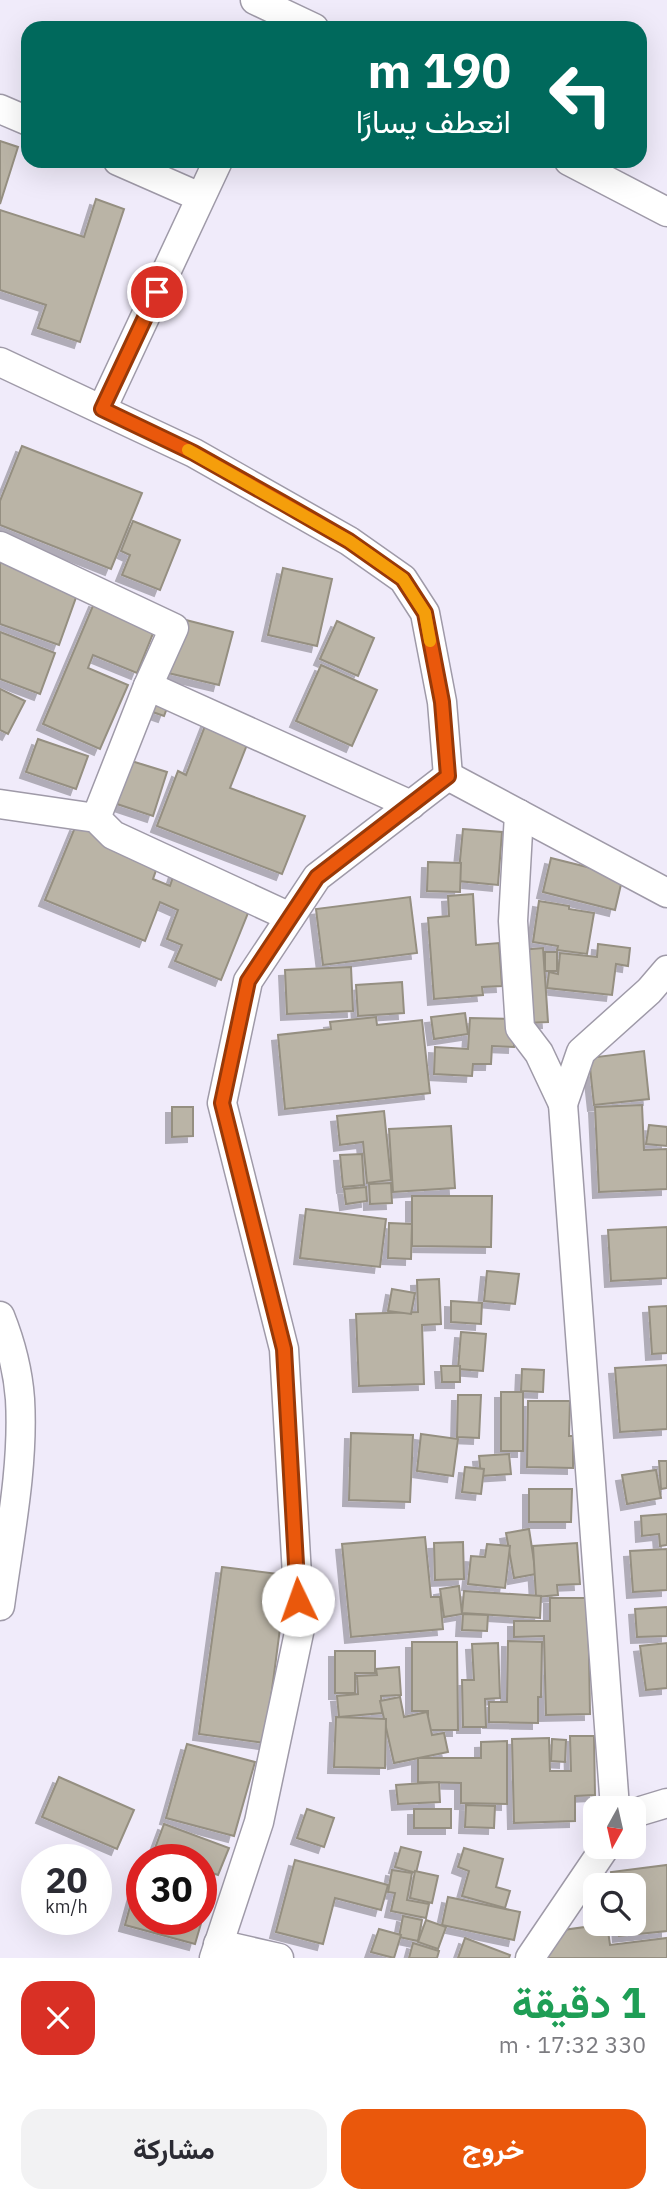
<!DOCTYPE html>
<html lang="ar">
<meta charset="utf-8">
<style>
body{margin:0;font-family:"IBM Plex Sans",Vazirmatn,sans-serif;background:#f2f2f3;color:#2b2b33;direction:rtl;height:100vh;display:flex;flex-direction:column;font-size:26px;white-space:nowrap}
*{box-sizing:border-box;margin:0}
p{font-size:23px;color:#7c7c81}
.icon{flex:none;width:38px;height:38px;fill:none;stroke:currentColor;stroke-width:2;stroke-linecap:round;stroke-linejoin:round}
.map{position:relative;height:1958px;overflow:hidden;direction:ltr}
.details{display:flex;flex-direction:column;background:#fff;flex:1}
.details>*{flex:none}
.banner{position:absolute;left:21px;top:21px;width:626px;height:147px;border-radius:21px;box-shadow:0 7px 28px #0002;direction:rtl;background:#00695c;color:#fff;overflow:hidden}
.needle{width:46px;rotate:188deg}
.buttons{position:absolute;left:583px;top:1796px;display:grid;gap:14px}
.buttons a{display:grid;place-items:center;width:63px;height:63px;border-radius:14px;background:#fff;box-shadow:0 7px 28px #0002;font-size:35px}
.speed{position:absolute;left:21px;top:1844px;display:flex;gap:14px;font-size:35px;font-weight:700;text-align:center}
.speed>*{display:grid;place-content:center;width:91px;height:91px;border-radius:50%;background:#fff;box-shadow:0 7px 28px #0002;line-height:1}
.speed small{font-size:18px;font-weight:400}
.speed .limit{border:10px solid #d22;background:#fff;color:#111}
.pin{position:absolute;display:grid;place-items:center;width:60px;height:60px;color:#fff;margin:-30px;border:4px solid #fff;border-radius:50%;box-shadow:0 2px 7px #0007}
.me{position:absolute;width:77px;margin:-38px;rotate:357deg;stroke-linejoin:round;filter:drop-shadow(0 0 5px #0008)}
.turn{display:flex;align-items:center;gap:24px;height:147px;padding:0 21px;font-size:32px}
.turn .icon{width:91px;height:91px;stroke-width:2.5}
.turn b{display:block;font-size:49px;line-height:60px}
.round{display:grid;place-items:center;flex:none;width:74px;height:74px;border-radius:21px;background:#f2f2f3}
.summary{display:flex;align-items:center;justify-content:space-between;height:119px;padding:0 21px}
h1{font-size:42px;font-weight:700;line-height:52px;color:#1e9e55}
.cta{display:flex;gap:14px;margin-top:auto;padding:14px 21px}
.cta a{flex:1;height:80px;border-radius:21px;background:#ea580c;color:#fff;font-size:28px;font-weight:700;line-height:80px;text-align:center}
.cta a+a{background:#f2f2f3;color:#2b2b33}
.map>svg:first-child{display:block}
.building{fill:#bab4a6;stroke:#958f81;stroke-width:2;filter:url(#shadow)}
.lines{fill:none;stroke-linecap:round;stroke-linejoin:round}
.minor-casing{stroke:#9f9aa8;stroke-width:31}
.minor{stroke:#fff;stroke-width:28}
.route-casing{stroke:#983908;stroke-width:18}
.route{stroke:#ea580c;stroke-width:12}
.slow{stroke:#f59e0b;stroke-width:12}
</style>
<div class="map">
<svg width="667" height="1958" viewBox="0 0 667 1958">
<defs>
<filter id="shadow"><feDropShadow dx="-6" dy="6" stdDeviation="0" flood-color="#0004"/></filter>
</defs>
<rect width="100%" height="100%" fill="#f0ebfa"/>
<g class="building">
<polygon points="0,141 18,147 0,204"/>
<polygon points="96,199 124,209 80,342 38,328 46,305 0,290 0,210 84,237"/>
<polygon points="22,446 142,493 111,569 0,525 0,501"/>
<polygon points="133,521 180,540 160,590 122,575 130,555 121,551"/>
<polygon points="0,562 79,589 59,645 0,624"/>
<polygon points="283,568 332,579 317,646 268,635"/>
<polygon points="95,601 156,626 137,673 93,655 88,668 128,685 100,749 43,724"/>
<polygon points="182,619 233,632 219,685 168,673"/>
<polygon points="337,621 374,638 358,676 320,659"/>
<polygon points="0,632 55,653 40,694 0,679"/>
<polygon points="321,665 377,690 352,746 296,721"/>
<polygon points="0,689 25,701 8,734 0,730"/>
<polygon points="152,693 170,700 164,716 147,710"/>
<polygon points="207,721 250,737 230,788 305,816 282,874 157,826 178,771 186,775"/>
<polygon points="38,739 88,756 76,789 26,772"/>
<polygon points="125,759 167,772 153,816 111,802"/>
<polygon points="76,825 160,859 153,879 170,886 175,871 252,903 221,980 175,961 182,945 167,939 178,910 160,902 145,941 45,900"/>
<polygon points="463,829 502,832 498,885 458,881"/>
<polygon points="551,858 623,876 615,910 543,892"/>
<polygon points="428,862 461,863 460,892 427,891"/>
<polygon points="473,894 476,945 499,943 502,986 482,987 483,995 434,999 428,918 449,916 448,896"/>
<polygon points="410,897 417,953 323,965 316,909"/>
<polygon points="539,901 569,906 569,909 594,913 587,954 557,950 558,946 533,942"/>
<polygon points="598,944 630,948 628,966 616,964 612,995 547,988 549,972 558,974 560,953 597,957"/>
<polygon points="543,948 548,1022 525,1023 520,950"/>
<rect x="545" y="952" width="12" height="19"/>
<polygon points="351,967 353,1011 287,1014 285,970"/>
<polygon points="402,982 404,1013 358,1016 356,985"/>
<polygon points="465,1013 468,1034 434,1039 431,1017"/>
<polygon points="376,1017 377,1025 422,1020 430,1093 285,1109 278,1035 331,1029 330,1022"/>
<polygon points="470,1018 515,1019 514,1047 492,1046 491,1064 473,1064 472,1076 434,1074 435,1047 468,1049"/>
<polygon points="644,1051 649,1099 594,1105 589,1058"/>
<polygon points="642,1105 644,1150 667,1149 667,1189 599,1192 595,1107"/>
<polygon points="172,1107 193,1107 193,1136 172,1137"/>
<polygon points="384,1111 391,1180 367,1183 363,1142 340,1145 337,1116"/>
<polygon points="649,1125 667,1127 667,1146 646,1144"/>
<polygon points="451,1126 455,1188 393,1192 389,1129"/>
<polygon points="362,1154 364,1185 343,1187 340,1155"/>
<polygon points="391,1183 392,1203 370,1204 369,1184"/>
<polygon points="366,1187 367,1201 346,1204 344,1189"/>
<polygon points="412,1196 492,1196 491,1247 412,1246"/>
<polygon points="306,1209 386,1219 380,1267 300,1258"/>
<polygon points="389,1223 412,1224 411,1259 388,1258"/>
<polygon points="667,1227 667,1278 611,1281 608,1230"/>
<polygon points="487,1271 519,1274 515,1304 484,1301"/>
<polygon points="439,1279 441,1324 422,1325 424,1384 359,1386 356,1314 418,1312 417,1280"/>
<polygon points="392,1289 415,1293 411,1314 388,1311"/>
<polygon points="451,1301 482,1303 481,1324 451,1322"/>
<polygon points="667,1306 667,1353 652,1354 649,1307"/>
<polygon points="461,1332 486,1334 483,1371 458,1369"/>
<polygon points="667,1365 667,1429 620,1432 615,1368"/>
<polygon points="441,1366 460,1366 460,1382 442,1382"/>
<polygon points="522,1369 544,1370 543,1392 521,1391"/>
<rect x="501" y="1392" width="22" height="59"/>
<polygon points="458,1395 481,1395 479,1438 457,1437"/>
<polygon points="528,1401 570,1401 569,1436 573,1436 573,1468 527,1467"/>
<polygon points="351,1433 413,1435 410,1502 349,1500"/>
<polygon points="421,1434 458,1439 453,1476 417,1471"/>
<polygon points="509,1454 511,1474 481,1476 479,1456"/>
<polygon points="659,1461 667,1461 667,1488 661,1489"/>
<polygon points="465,1467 484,1469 481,1494 462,1492"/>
<polygon points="656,1470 661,1498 627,1504 622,1475"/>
<polygon points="529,1489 572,1489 571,1522 529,1522"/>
<polygon points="667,1514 667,1545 660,1546 659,1534 642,1536 641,1516"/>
<polygon points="529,1529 536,1574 514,1578 506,1533"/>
<polygon points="425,1537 431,1597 440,1597 443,1629 351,1637 342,1544"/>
<polygon points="463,1542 464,1579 435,1580 434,1543"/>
<polygon points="577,1543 580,1584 557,1585 558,1595 536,1597 533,1546"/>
<polygon points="487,1544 510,1546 505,1588 468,1584 471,1556 485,1557"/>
<polygon points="667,1549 667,1590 633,1592 630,1551"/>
<polygon points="222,1567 287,1575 265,1743 199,1734"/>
<polygon points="459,1586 462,1614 444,1617 440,1589"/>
<polygon points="464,1591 541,1596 540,1618 462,1613"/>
<polygon points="550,1598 588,1598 590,1714 546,1715 544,1636 514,1637 514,1621 550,1621"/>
<polygon points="667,1607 667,1636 637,1637 635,1609"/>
<polygon points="463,1614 488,1615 487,1631 462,1630"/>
<polygon points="508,1641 542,1642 541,1697 538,1697 538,1723 489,1722 489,1702 507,1702"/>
<polygon points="412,1642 457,1642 458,1730 428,1730 428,1711 412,1711"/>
<polygon points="498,1643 500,1698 485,1699 486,1727 463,1727 462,1680 474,1680 472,1644"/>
<polygon points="667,1643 667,1688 646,1690 640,1646"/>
<polygon points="335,1651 375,1651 375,1673 355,1673 355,1693 335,1693"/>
<polygon points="399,1667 401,1695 381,1696 382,1713 339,1717 337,1696 358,1694 357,1676 377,1675 376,1669"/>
<polygon points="400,1697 404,1717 427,1712 432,1735 444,1733 448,1752 394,1763 380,1701"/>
<polygon points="336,1717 386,1719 385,1768 334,1767"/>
<polygon points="570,1736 594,1736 595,1795 575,1796 575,1821 514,1823 512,1739 549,1738 550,1771 571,1771"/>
<polygon points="552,1739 566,1740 565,1762 551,1761"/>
<polygon points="507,1741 507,1804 461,1803 461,1783 418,1782 418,1758 481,1758 481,1742"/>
<polygon points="187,1744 255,1762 234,1836 166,1818"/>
<polygon points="59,1777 134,1810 117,1849 42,1817"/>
<polygon points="439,1782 440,1802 398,1804 396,1785"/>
<polygon points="466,1805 495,1806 494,1828 465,1827"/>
<polygon points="307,1809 334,1818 324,1847 297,1838"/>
<rect x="414" y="1809" width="37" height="19"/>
<polygon points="164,1824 229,1848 218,1875 201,1869 201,1860 179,1860 154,1851"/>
<polygon points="401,1847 421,1852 416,1873 395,1867"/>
<polygon points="464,1848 503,1859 496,1887 510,1891 505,1908 462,1896 469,1871 458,1867"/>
<polygon points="295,1860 388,1885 381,1910 335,1898 323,1944 276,1932"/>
<polygon points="142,1863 142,1920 201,1920 201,1875 214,1879 195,1944 125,1925"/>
<polygon points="667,1865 667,1931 619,1936 618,1923 634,1923 634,1885 613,1885 611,1872"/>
<polygon points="392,1870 412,1873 407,1900 429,1904 426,1918 391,1911 395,1893 388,1892"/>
<polygon points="415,1871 438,1876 432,1903 410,1898"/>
<polygon points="448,1897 520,1912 514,1940 442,1925"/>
<polygon points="403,1916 422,1920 418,1941 399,1937"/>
<polygon points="426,1920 446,1927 438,1949 418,1942"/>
<polygon points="607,1924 610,1945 667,1938 667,1958 542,1958 556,1931"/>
<polygon points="379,1929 401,1935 394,1958 371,1952"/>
<polygon points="465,1938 510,1955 509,1958 458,1958"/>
<polygon points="413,1943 439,1951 437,1958 409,1958"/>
</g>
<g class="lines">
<defs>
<g id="minor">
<polyline points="255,0 314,28"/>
<polyline points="0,109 28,121"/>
<polyline points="118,161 200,197"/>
<polyline points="569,161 667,212"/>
<polyline points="0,362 194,453 349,541 403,579 425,613 442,702 448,776"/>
<polyline points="102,409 218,161"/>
<polyline points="0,546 174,628 148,686 96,818"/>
<polyline points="148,686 411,805"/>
<polyline points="448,776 667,893"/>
<polyline points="0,804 96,818 113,835 290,917"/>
<polyline points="519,814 513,921 520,1028 539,1053 563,1104 581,1052 649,991 667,970"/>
<polyline points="563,1104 615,1808"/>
<path d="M 0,1316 C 10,1341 18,1371 20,1399 C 24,1467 9,1539 0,1606"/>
<polyline points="634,1813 667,1803"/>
<polyline points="218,1944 279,1958"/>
<polyline points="214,1958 259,1822 300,1628 284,1349 222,1103 248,981 317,877 448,776"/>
<polyline points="530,1958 606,1846"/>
</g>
</defs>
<use href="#minor" class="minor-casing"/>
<use href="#minor" class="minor"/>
</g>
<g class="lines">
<defs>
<polyline id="route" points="157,292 102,409 194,453 283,503 349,541 403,579 425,613 442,702 448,776 317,877 248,981 222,1103 284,1349 298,1600"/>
</defs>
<use href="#route" class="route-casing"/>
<use href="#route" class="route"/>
<polyline class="slow" points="188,450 349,541 403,579 425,613 430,641"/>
</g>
</svg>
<div class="buttons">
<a><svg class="needle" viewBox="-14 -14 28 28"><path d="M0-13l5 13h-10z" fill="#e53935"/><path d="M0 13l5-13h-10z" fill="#7c7c81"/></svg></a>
<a><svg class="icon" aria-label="search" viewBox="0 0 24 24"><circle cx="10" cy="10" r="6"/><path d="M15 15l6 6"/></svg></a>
</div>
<div class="speed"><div>20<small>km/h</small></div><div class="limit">30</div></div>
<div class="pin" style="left:157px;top:292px;background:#d93025"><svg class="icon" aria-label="arrive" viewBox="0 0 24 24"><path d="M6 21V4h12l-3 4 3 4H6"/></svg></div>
<svg class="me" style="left:298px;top:1600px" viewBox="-20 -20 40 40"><circle r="19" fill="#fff"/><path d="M0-13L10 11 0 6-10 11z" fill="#ea580c"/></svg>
<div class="banner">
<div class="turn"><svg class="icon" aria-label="left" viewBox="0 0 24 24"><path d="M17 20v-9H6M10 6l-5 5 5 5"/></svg><div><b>190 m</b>انعطف يسارًا</div></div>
</div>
</div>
<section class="details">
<div class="summary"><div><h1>1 دقيقة</h1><p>330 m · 17:32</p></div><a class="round" style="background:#d93025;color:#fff"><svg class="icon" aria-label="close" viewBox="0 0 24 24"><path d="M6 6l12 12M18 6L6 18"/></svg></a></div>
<div class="cta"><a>خروج</a><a>مشاركة</a></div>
</section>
